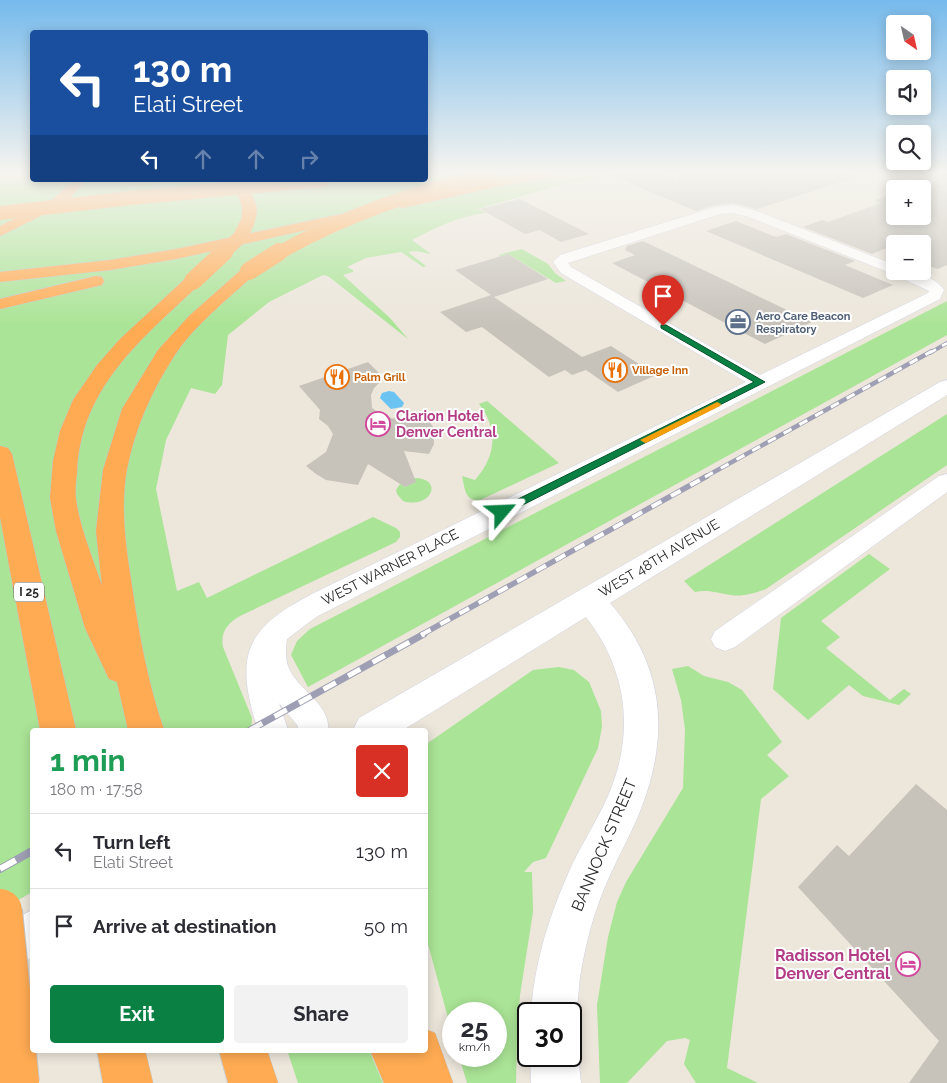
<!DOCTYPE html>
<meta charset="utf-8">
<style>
body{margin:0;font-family:Raleway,sans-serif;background:#f2f2f3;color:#2b2b33;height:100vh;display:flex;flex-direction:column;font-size:19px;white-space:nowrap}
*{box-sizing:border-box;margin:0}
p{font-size:16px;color:#7c7c81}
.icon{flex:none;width:28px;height:28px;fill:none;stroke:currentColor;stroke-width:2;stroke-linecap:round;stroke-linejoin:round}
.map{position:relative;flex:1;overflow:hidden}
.panel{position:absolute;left:30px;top:728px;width:398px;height:325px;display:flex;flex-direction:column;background:#fff;border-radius:5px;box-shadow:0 2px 12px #0003}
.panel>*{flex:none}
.top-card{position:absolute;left:30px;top:30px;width:398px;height:152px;border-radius:5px;box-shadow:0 2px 12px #0003;background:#1a4fa0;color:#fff;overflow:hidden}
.needle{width:32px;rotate:146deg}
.controls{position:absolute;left:886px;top:15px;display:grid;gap:10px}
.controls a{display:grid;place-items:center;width:45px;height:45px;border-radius:5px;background:#fff;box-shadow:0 2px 12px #0003;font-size:25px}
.speed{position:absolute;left:442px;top:1002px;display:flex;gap:10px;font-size:25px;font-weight:700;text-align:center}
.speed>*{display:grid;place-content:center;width:65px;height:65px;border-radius:50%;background:#fff;box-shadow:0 2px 12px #0003;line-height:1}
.speed small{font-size:12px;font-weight:400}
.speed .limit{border:2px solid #111;border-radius:8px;background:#fff;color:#111}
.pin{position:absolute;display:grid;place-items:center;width:42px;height:42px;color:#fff;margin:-51px -21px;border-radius:50% 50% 50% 0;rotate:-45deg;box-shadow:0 0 5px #0007}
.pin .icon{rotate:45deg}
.me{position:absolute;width:55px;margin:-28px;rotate:64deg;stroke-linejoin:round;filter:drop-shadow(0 0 4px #0008)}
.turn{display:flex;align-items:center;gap:18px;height:105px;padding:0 20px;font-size:22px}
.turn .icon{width:65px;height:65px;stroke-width:2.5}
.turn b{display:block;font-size:35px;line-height:42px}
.lanes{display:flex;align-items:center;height:48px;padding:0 20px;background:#0003;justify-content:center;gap:25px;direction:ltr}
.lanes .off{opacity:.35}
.round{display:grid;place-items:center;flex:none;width:52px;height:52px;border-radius:5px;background:#f2f2f3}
.overview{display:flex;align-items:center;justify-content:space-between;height:85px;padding:0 20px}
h1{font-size:30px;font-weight:700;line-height:38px;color:#1e9e55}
.cta{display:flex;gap:10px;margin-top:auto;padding:10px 20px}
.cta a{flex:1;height:58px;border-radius:5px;background:#0b8043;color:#fff;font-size:20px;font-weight:700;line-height:58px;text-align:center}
.cta a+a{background:#f2f2f3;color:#2b2b33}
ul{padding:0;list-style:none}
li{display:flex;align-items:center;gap:15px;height:75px;padding:0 20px;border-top:1px solid #e1e1e2}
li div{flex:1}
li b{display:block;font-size:19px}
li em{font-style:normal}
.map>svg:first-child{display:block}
.green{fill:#aae496}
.water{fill:#6bc3f1}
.building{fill:#c7c3bb;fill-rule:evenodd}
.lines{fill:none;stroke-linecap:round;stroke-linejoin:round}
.minor-casing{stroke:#d0d2e3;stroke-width:1}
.tertiary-casing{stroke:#d0d2e3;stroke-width:1}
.motorway-casing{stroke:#c7c7c7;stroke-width:1}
.minor{fill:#fff;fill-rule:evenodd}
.tertiary{fill:#fff;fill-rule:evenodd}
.motorway{fill:#ffab53;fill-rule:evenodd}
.rail-far4-casing{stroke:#9e9fb4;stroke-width:4}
.rail-far3-casing{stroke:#9e9fb4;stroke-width:4.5}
.rail-far2-casing{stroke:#9e9fb4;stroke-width:5.5}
.rail-far1-casing{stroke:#9e9fb4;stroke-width:7}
.rail-casing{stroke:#9e9fb4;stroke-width:8}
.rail-far4{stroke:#fff;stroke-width:2.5;stroke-dasharray:7;stroke-linecap:butt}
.rail-far3{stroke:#fff;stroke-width:3;stroke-dasharray:9;stroke-linecap:butt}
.rail-far2{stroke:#fff;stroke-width:4;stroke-dasharray:11;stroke-linecap:butt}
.rail-far1{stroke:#fff;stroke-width:5;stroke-dasharray:14;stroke-linecap:butt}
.rail{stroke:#fff;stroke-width:6;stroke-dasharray:18;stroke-linecap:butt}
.motorway-bridge-far2-casing{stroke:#c7c7c7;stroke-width:14;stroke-linecap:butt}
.motorway-bridge-far1-casing{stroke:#c7c7c7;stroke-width:18;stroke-linecap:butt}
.motorway-bridge-casing{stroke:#c7c7c7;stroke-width:46;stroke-linecap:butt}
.motorway-bridge-far2{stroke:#ffab53;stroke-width:14}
.motorway-bridge-far1{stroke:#ffab53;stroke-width:18}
.motorway-bridge{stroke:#ffab53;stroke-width:44}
.route{fill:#0b8043;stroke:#07532c}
.slow{fill:#f59e0b}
.labels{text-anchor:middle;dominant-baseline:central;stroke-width:4;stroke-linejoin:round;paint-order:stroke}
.far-service-label{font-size:11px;font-weight:bold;fill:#4e5e75;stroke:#fff;text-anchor:start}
.far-food-label{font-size:11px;font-weight:bold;fill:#c56008;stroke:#fff;text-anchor:start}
.shield{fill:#fff;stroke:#696969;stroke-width:1}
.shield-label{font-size:12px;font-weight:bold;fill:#292929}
.hotel-label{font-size:14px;font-weight:bold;fill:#b23c85;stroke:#fff;text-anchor:start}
.street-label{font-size:14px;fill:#292929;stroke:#fff}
.near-street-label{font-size:16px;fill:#292929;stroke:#fff}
.near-hotel-label{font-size:16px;font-weight:bold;fill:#b23c85;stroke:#fff;text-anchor:end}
</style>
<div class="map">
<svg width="947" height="1083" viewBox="0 0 947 1083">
<rect width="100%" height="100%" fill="#ece6db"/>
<g class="green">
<path d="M 0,174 L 32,174 L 32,180 L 425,180 L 425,174 L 617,174 L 561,185 L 478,209 L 486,213 C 456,217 438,227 412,240 L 431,254 L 416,251 L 408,252 L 426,266 L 423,267 L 401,252 L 366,258 L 347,267 L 353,270 L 353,272 L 343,275 L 390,318 L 408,339 L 328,276 L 323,275 L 269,302 L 228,335 L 222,385 L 215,394 L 191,388 L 166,440 L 156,489 L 177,591 L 199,582 L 207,598 L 373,517 L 396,528 L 400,532 L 400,537 L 396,542 L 240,616 C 228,623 220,632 223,647 L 252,718 L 251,730 L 32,730 L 32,892 L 0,911 Z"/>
<polygon points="522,249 548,264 555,273 566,281 556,283 508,254 501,256 498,255"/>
<polygon points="947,301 947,335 308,687 291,655 297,641 310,629"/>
<path d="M 487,401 L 559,463 L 478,501 C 464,499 465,488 462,476 L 475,480 C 496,456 499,430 479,404 Z"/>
<path d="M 947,414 L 947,465 L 766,589 C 755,593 742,597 731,595 C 718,593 708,589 695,592 L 684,581 Z"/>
<path d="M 414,478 C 445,478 431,510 403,501 L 397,494 L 396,490 L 400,484 L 405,487 L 415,482 Z"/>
<polygon points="869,554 890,569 821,621 840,637 826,648 890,700 904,689 911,694 899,705 863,696 849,685 808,720 773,689 781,618"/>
<polygon points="688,666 704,676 728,682 742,690 782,742 767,755 789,776 761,799 727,1068 758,1083 696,1083 684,1064 690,1040 685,1038 667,1041 627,1083 600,1083 597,1005 608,937 617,902 626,882 683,788 685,729 681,700 672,669"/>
<polygon points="559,667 574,670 589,682 601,711 602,727 598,748 546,858 533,862 524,872 532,872 533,912 520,995 517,1034 516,1083 467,1083 459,1056 496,1056 496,1014 454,1014 454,1040 425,933 425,745 533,670"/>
<polygon points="287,1050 369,1050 383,1083 298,1083"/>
</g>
<polygon class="water" points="389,391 394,392 404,403 402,407 391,409 380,398 382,393"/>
<g class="building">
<polygon points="660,174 677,181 679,174 852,174 853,178 757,209 733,203 715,205 696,211 610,175"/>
<path d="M 888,174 L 947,174 L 947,265 L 938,269 L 932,267 L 922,271 L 922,244 L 906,240 L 872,254 L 803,227 L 822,220 L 828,222 L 881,203 L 874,201 L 894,193 ZM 895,189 L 922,189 L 922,216 L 895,216 Z"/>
<polygon points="520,199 589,234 561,242 540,230 525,234 480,209"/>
<polygon points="736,221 776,237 786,234 855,261 845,265 893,285 863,298 706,231"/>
<polygon points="643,241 812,322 765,344 612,263 635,255 625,250 627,246"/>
<polygon points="508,254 548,279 494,297 582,357 611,346 656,375 618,392 586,370 572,375 565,370 549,377 482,327 466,332 440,312 491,295 455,270"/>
<polygon points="368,362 384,378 374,388 371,395 372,408 380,414 391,418 415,421 428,419 433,427 434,444 429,454 404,451 416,482 405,487 368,464 358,485 326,480 316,474 306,466 326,452 333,434 328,426 319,419 320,410 299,386"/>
<polygon points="916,784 947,810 947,1083 909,1083 939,1041 798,887 837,845 849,856"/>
</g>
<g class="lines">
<defs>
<g id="minor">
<path d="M 733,205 L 757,211 L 895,265 L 895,271 C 912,271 934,275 944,290 L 940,299 L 316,617 L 287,639 C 286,647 285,657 288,666 C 296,689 331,704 328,730 L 298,730 L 298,726 L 279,703 L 288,730 L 258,730 C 233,653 246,627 318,591 L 746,382 L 561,273 L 553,262 L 560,255 L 715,207 ZM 733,213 L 749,217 L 893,274 L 929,291 L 928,293 L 760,375 L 571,267 L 568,263 L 720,214 Z"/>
<polygon points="947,474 947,492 735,647 725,651 715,647 711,639 715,631 939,476"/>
</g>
<g id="tertiary">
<path d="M 947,380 L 947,395 L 610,603 C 668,670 670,742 636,821 C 623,850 607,877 597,908 C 589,930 584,954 580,977 C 578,996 578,1012 571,1029 L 571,1014 L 531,1014 C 534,965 548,919 568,874 C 579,848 596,823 608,796 C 635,734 628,671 586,617 L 403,730 L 353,730 L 359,718 L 940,382 Z"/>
<polygon points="32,910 32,957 16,968 0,974 0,927"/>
<polygon points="571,1039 578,1056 581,1083 531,1083 530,1056 571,1056"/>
</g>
<g id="motorway">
<polygon points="522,174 553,174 547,178 505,185 402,208 395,204 402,200"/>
<polygon points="74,180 87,180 63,205 0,236 0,226 53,199"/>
<path d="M 227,180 L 240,180 C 251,191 263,208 253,224 L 243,224 L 241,221 C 245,202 238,195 227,180 Z"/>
<polygon points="360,210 367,214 365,217 176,259 110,270 0,282 0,272 110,260 176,249"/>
<path d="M 249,266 L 255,268 L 257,271 L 255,274 C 227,300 193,326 173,358 C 151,392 135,429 127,469 C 120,508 126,547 132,586 C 139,635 148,683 164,730 L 128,730 L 117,682 L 109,679 L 85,628 L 56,531 L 50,498 L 53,461 L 60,431 L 73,400 L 97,365 L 120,339 L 187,277 L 199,277 L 201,281 L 199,285 C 142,339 80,387 77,473 C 76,481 75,491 76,499 C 80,529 93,558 102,586 L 96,531 L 103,470 L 122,409 L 158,350 L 189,316 L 243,268 Z"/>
<polygon points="96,276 102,277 104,281 102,285 0,309 0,299"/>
<polygon points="0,446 8,448 12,454 76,730 40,730 0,517"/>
<polygon points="425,1029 435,1033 453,1083 384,1083 370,1050 425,1050"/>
<polygon points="97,1050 145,1050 153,1083 103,1083"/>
<polygon points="219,1050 267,1050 278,1083 228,1083"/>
</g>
</defs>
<use href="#minor" class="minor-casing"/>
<use href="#tertiary" class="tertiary-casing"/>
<use href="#motorway" class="motorway-casing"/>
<use href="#minor" class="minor"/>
<use href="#tertiary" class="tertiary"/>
<use href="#motorway" class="motorway"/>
<defs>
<polyline id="rail-far4" points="930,353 947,343"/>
<polyline id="rail-far3" points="705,477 932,351"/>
<polyline id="rail-far2" points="421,635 707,476"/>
<polyline id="rail-far1" points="250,730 424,634"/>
<polyline id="rail" points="0,869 32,851"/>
</defs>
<use href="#rail-far4" class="rail-far4-casing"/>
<use href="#rail-far3" class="rail-far3-casing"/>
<use href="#rail-far2" class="rail-far2-casing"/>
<use href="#rail-far1" class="rail-far1-casing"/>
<use href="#rail" class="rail-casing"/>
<use href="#rail-far4" class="rail-far4"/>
<use href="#rail-far3" class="rail-far3"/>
<use href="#rail-far2" class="rail-far2"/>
<use href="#rail-far1" class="rail-far1"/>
<use href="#rail" class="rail"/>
<defs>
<g id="motorway-bridge-far2">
<polyline points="0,213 130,198 323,180"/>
<polyline points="222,254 240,237 248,221"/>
<path d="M 277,254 C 345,215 417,190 494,174"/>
</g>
<g id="motorway-bridge-far1">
<polyline points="249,271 279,252"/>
<polyline points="193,281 224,252"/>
</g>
<polyline id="motorway-bridge" points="0,911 17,1083"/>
</defs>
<use href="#motorway-bridge-far2" class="motorway-bridge-far2-casing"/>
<use href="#motorway-bridge-far1" class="motorway-bridge-far1-casing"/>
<use href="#motorway-bridge" class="motorway-bridge-casing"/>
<use href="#motorway-bridge-far2" class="motorway-bridge-far2"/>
<use href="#motorway-bridge-far1" class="motorway-bridge-far1"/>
<use href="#motorway-bridge" class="motorway-bridge"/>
</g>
<linearGradient id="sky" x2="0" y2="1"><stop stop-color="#76baec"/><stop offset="0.53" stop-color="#f6f4ef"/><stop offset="1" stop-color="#f6f4ef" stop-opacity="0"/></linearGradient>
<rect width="947" height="326" fill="url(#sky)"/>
<polygon class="route" points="661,325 666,325 765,382 505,514 498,514 496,512 498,509 754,382 661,328"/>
<polygon class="slow" points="717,402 721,404 720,406 648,442 645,443 640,440"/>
<defs>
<symbol id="office-ring" viewBox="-11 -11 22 22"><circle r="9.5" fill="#fff" stroke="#5c6f8a" stroke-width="1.5"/><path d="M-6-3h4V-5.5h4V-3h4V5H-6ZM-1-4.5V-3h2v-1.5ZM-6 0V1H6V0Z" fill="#5c6f8a"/></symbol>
<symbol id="restaurant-ring" viewBox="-11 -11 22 22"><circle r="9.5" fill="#fff" stroke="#e8710a" stroke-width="1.5"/><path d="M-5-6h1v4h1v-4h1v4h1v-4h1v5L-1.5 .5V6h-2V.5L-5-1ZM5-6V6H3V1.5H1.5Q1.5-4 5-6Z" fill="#e8710a"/></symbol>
<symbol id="hotel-ring" viewBox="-11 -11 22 22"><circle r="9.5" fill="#fff" stroke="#d1479c" stroke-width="1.5"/><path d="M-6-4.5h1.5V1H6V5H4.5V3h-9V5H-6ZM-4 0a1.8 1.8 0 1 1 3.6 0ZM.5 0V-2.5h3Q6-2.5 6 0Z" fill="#d1479c"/></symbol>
</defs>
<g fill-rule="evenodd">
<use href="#office-ring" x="724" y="308" width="28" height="28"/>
<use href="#restaurant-ring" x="601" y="356" width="28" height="28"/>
<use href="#restaurant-ring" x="323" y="363" width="28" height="28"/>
<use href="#hotel-ring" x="364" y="410" width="28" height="28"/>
<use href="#hotel-ring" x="894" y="950" width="28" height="28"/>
</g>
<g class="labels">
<g class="far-service-label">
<text x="756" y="316">Aero Care Beacon<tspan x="756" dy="13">Respiratory</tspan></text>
</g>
<g class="far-food-label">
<text x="632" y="370">Village Inn</text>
<text x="354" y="377">Palm Grill</text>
</g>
<rect class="shield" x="14" y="582.5" width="30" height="19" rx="4"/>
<g class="shield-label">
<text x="29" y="592">I 25</text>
</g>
<g class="hotel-label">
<text x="396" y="416">Clarion Hotel<tspan x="396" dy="16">Denver Central</tspan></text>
</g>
<g class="street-label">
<text transform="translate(659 558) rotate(-31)">WEST 48TH AVENUE</text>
<text transform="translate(390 567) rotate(-27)">WEST WARNER PLACE</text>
</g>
<g class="near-street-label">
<text transform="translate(604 845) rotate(-67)">BANNOCK STREET</text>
</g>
<g class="near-hotel-label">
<text x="890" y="955">Radisson Hotel<tspan x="890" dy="18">Denver Central</tspan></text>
</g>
</g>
</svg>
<div class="controls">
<a><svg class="needle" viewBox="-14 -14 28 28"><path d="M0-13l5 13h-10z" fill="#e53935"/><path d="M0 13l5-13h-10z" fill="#7c7c81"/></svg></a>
<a><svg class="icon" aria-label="sound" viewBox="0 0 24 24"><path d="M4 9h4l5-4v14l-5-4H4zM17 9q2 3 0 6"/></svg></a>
<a><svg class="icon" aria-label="search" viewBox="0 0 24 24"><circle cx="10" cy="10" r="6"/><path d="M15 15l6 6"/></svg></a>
<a>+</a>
<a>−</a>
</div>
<div class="speed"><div>25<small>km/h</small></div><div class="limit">30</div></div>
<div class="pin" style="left:663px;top:326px;background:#d93025"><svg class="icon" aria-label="arrive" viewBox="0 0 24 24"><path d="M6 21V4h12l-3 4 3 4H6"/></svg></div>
<svg class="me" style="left:502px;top:512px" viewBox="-20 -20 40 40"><path d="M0-17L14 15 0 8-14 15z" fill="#0b8043" stroke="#fff" stroke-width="4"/></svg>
<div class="top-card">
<div class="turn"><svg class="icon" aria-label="left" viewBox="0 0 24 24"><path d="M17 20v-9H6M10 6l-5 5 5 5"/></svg><div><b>130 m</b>Elati Street</div></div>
<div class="lanes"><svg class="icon" aria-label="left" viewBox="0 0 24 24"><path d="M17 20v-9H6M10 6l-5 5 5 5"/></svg><svg class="icon off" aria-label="ahead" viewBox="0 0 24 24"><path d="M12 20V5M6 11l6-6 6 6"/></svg><svg class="icon off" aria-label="ahead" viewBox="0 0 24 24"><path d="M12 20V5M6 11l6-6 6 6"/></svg><svg class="icon off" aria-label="right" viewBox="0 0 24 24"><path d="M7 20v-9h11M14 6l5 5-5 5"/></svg></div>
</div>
<section class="panel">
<div class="overview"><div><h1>1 min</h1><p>180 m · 17:58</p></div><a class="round" style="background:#d93025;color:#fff"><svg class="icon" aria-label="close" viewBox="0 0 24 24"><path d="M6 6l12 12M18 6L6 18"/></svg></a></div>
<ul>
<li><svg class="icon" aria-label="left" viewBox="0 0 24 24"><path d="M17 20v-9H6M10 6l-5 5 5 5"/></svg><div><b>Turn left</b><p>Elati Street</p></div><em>130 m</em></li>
<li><svg class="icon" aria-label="arrive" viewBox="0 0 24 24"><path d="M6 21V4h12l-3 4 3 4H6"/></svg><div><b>Arrive at destination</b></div><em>50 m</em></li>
</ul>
<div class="cta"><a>Exit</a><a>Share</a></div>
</section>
</div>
